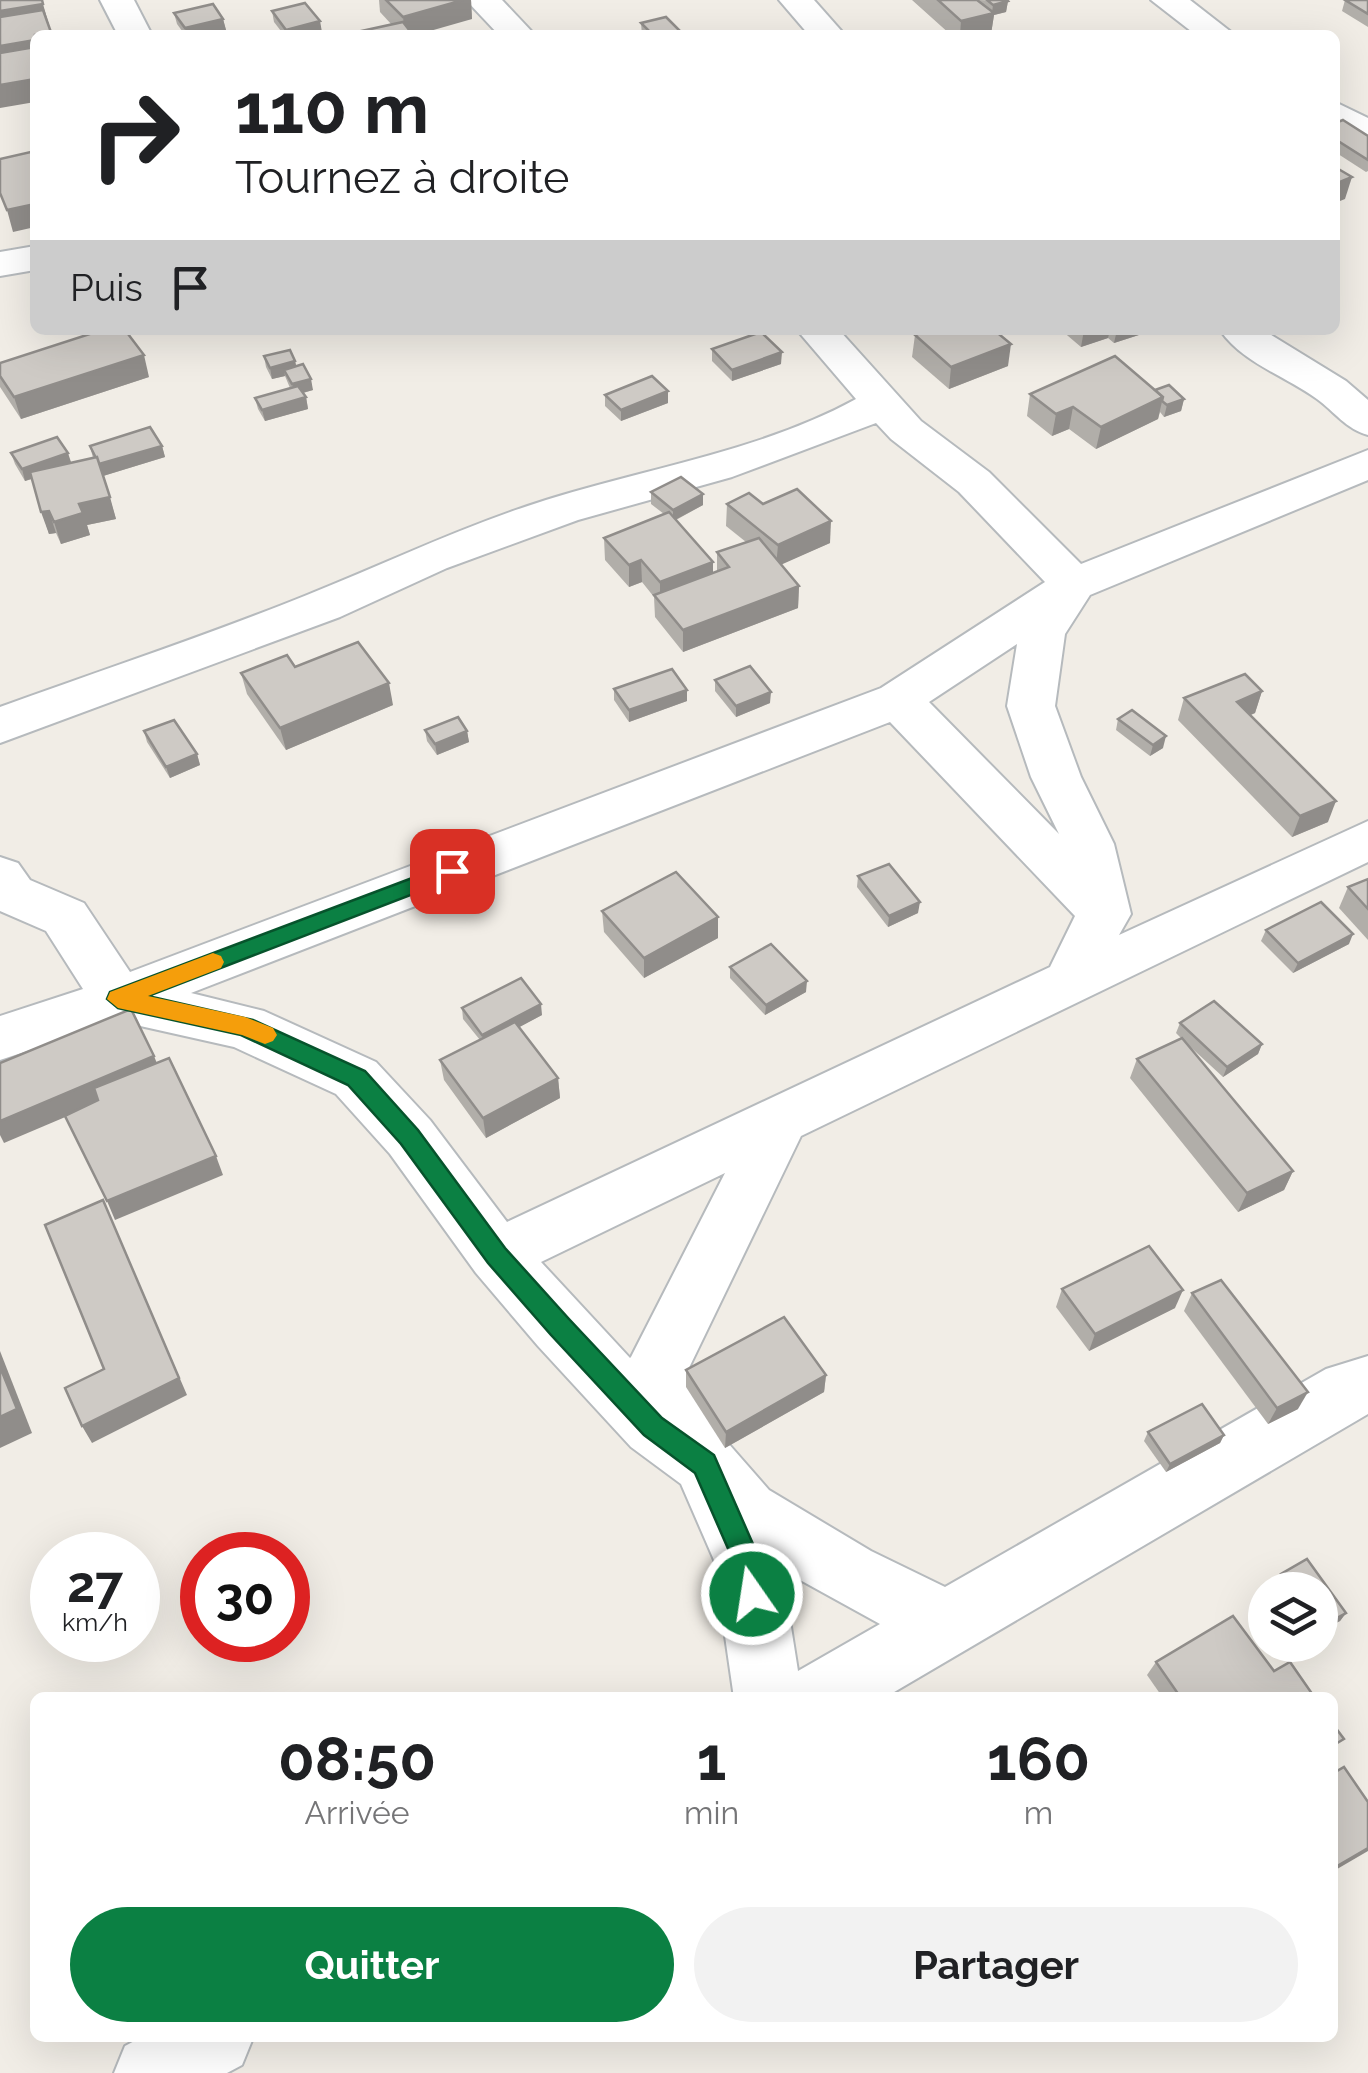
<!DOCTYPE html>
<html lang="fr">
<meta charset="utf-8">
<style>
body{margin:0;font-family:Raleway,sans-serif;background:#f2f2f2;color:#202124;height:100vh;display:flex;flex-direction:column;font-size:38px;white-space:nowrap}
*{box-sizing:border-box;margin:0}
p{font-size:32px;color:#757577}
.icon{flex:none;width:55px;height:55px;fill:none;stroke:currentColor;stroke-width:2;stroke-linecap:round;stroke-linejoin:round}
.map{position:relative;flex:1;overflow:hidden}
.details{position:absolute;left:30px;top:1692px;width:1308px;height:350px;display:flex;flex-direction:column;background:#fff;border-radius:15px;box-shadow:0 10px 40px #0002}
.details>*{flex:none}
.top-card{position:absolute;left:30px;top:30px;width:1310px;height:305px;border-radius:15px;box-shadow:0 10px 40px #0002;background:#fff;color:#202124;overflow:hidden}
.buttons{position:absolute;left:1248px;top:1572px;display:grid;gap:20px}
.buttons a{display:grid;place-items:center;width:90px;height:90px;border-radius:50%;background:#fff;box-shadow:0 10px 40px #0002;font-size:50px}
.speed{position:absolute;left:30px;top:1532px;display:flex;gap:20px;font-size:50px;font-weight:700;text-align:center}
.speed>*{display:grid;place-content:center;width:130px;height:130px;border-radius:50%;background:#fff;box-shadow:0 10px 40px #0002;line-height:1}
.speed small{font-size:25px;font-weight:400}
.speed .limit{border:15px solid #d22;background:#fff;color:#111}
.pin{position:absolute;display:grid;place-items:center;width:85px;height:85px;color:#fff;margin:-42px;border-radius:20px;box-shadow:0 5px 15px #0006}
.me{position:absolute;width:110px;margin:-55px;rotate:347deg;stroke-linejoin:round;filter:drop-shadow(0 0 8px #0008)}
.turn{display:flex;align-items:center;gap:35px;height:210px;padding:0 40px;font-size:45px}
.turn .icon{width:130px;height:130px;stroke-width:2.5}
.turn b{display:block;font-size:70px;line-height:85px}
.then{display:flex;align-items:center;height:95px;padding:0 40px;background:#0003;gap:20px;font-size:38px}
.eta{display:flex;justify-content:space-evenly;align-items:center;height:170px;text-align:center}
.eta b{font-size:60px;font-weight:700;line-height:70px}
.primary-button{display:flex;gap:20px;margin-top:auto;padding:20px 40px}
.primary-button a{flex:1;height:115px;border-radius:60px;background:#0b8043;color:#fff;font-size:40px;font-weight:700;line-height:115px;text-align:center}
.primary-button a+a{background:#f2f2f2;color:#202124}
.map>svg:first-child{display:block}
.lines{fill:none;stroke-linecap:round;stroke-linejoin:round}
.minor-casing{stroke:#b6babd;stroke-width:4}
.minor{fill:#fff;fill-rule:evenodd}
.wall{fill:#b1aea9}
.shaded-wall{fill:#908d8a}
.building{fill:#cecac5;stroke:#908d8a;stroke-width:2.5}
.route{fill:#0b8043;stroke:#07532c;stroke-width:2.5}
.slow{fill:#f59e0b}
</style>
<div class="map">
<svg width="1368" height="2073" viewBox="0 0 1368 2073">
<rect width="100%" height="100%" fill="#f1ede6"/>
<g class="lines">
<defs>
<g id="minor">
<polygon points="100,0 134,0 152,35 118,35"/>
<polygon points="466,0 502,0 535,35 499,35"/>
<polygon points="779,0 814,0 845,35 809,35"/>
<polygon points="1151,0 1190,0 1235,35 1196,35"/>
<polygon points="1335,102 1368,118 1368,145 1335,129"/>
<polygon points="35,246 35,270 0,276 0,252"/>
<path d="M 797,330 L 839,330 L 921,421 L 989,472 L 1081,564 L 1368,450 L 1368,480 L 1090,595 L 1065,634 L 1055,706 L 1081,777 L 1114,844 L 1131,914 L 1119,935 L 1368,821 L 1368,862 L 801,1136 L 686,1374 L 727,1442 L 769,1490 L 871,1551 L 945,1587 L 1326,1369 L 1368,1356 L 1368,1414 L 884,1698 L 734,1698 L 714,1560 L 681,1484 L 631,1447 L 538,1346 L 476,1273 L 390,1154 L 336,1094 L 234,1047 L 118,1021 L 0,1060 L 0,1016 L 83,989 L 46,931 L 0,911 L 0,857 L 18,863 L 30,880 L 84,903 L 130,972 L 881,688 L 1045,582 L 959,492 L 891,439 L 876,423 L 732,477 L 578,520 L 447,568 L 340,617 L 0,743 L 0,707 C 102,670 206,636 307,595 C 387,563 463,526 546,500 C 648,468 761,451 856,399 ZM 1017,644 L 1007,706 L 1031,777 L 1059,834 L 929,702 ZM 890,722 L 1075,916 L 1050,967 L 507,1222 L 430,1120 L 376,1062 L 264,1011 L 191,993 ZM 725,1173 L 631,1357 L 630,1358 L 541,1262 ZM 782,1570 L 880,1624 L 798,1671 Z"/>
<path d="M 1220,330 L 1263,330 L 1346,381 L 1368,400 L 1368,435 C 1346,429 1335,412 1317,399 C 1284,375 1244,364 1220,330 Z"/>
<polygon points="140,2038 253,2038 242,2065 227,2073 114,2073 125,2046"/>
</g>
</defs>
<use href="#minor" class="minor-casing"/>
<use href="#minor" class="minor"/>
</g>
<g class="wall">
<polygon points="379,0 471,0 472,19 392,25 380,12"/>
<polygon points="912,0 977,0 979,2 979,0 1008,1 1006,12 994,15 991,34 951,35"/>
<polygon points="1345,0 1368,0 1368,27 1342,11"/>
<polygon points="272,11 322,32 311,35 284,35 274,22"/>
<polygon points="174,13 223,19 226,30 203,35 185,35 177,24"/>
<polygon points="641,23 684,35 642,35"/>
<polygon points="1335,123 1368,136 1368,171 1366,172 1335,152"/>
<polygon points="1061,330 1146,330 1145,333 1114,343 1108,338 1081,347"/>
<polygon points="915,335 1008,366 949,389 912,357"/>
<polygon points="712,349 781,364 732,381 712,361"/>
<polygon points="264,356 295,361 296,366 313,390 303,393 306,397 308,409 265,421 258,409 255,398 290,388 285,376 272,379 266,367"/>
<polygon points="0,363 149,377 21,419 0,387"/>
<polygon points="1155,390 1184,399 1181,411 1164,417 1160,412 1158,419 1096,449 1069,429 1052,436 1027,416 1030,394"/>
<polygon points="668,391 668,403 621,421 605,406 605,395"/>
<polygon points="90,446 162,446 165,457 103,476 116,519 87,525 90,535 61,544 56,533 49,534 32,479 25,481 15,464 11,453 71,463 93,458"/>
<polygon points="651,492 703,494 703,505 676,520 713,573 717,572 717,552 746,542 726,526 727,504 763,504 830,543 781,564 799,586 798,608 683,652 655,617 654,597 642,582 629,587 605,560 604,538 664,514 651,504"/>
<polygon points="295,667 393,705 286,750 247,694 241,673"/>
<polygon points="715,680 770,703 736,717 715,691"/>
<polygon points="614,689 687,690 687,701 629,722 614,700"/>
<polygon points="1262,691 1255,713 1251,715 1328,822 1292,837 1178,720 1184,698"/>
<polygon points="1118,719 1163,748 1150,756 1116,730"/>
<polygon points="425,730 467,731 469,742 437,755 427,741"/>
<polygon points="144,731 197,754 200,765 170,778 147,742"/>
<polygon points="858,876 918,913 888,927 857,887"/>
<polygon points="1368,879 1368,940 1339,908 1348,887"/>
<polygon points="602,911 718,917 718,938 644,978 604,932"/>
<polygon points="1266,930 1349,944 1293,973 1261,941"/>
<polygon points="730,967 806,992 765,1015 730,978"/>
<polygon points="462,1008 542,1015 519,1027 558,1078 560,1098 486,1138 444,1080 440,1060 480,1040 463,1019"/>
<polygon points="1180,1023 1262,1044 1258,1054 1223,1077 1185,1042 1293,1171 1284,1190 1238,1212 1130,1078 1137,1059 1181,1038 1176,1033"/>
<polygon points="1062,1289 1175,1308 1089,1351 1056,1307"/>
<polygon points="1192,1293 1298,1409 1268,1424 1184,1311"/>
<polygon points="686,1370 826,1375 824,1392 725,1448 686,1387"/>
<polygon points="1148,1432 1224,1435 1220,1443 1166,1472 1144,1441"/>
<polygon points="1307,1559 1346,1613 1340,1621 1320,1631 1320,1590 1281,1590 1275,1581 1281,1574"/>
<polygon points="1156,1662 1274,1671 1315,1698 1163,1698 1147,1675"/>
</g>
<g class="shaded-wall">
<polygon points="463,0 471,0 472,19 416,35 405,35 403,17"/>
<polygon points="1008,1 1006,12 994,15 991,34 960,35 961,21 992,13 993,5"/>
<polygon points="43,4 49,25 0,33 0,11"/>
<polygon points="223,19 226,30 203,35 186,35 185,28"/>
<polygon points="320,21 322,32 311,35 287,35 286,30"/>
<polygon points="35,40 35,62 0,68 0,46"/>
<polygon points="35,79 35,102 0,108 0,85"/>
<polygon points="1352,177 1345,199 1335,203 1335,184"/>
<polygon points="35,204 35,227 13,232 7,210"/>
<polygon points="1084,330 1110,330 1108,338 1081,347"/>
<polygon points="1117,330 1146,330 1145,333 1114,343"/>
<polygon points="1011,344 1008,366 949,389 951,367"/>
<polygon points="782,352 781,364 732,381 732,370"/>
<polygon points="144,355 149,377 21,419 14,397"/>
<polygon points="295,361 298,373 284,370 285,376 272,379 270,368"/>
<polygon points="311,379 313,390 295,395 292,384"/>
<polygon points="668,391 668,403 621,421 621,410"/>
<polygon points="306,397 308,409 265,421 262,410"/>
<polygon points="1163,397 1158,419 1096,449 1101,427"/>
<polygon points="1184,399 1181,411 1164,417 1167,405"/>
<polygon points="1073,407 1069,429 1052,436 1056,414"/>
<polygon points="162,446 165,457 103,476 99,464"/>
<polygon points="68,453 72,465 25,481 22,469"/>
<polygon points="703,494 703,505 673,521 673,510"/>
<polygon points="110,497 116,519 87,525 90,535 61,544 54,522 79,504"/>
<polygon points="49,511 56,533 49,534 41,512"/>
<polygon points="831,521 830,543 776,567 778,545"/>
<polygon points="641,560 642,582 629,587 629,565"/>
<polygon points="713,562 713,584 660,604 660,582"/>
<polygon points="799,586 798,608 683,652 683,630"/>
<polygon points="389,683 393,705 286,750 280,728"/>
<polygon points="687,690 687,701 629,722 629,710"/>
<polygon points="1262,691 1255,713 1230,723 1237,702"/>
<polygon points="771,692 770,703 736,717 736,706"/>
<polygon points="467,731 469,742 437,755 435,744"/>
<polygon points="1166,736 1163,748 1150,756 1153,745"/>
<polygon points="197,754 200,765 170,778 166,767"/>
<polygon points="1336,801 1328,822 1292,837 1300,816"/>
<polygon points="920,902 918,913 888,927 889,916"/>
<polygon points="718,917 718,938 644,978 644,958"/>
<polygon points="1353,934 1349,944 1293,973 1298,963"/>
<polygon points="807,981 806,992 765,1015 766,1005"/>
<polygon points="541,1004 542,1015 484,1046 482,1035"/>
<polygon points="1262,1044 1258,1054 1223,1077 1227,1067"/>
<polygon points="154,1056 162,1076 4,1143 0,1135 0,1121"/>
<polygon points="558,1078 560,1098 486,1138 483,1118"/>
<polygon points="216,1156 223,1175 115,1220 107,1201"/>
<polygon points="1293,1171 1284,1190 1238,1212 1247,1193"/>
<polygon points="103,1200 187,1395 92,1443 82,1426 179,1378"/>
<polygon points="1183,1290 1175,1308 1089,1351 1095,1334"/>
<polygon points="0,1351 32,1433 0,1448"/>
<polygon points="826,1375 824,1392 725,1448 726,1432"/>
<polygon points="1308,1392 1298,1409 1268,1424 1277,1408"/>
<polygon points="1224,1435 1220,1443 1166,1472 1170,1464"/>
<polygon points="1346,1613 1340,1621 1320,1631 1320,1627"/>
<polygon points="1368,1848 1368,1851 1332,1872 1332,1869"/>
</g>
<g class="building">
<polygon points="0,0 42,0 43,4 0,11"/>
<polygon points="386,0 463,0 403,17"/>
<polygon points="938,0 977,0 994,13 961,21"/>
<polygon points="987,0 1007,0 1008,1 993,5"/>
<polygon points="1345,0 1368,0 1368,14"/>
<polygon points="305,3 320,21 286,30 272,11"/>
<polygon points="213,4 223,19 185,28 174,13"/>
<polygon points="43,10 52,35 35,35 35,40 0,46 0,17"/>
<polygon points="666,17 684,35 653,35 641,23"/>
<polygon points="403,22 413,35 343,35"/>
<polygon points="35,47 35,79 0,85 0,53"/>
<polygon points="1343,120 1368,136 1368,160 1335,139 1335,123"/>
<polygon points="35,151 35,204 7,210 0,193 0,159"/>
<polygon points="1335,167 1352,177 1335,184"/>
<polygon points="102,330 125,330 144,355 14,397 0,376 0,363"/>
<polygon points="929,330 994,330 1011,344 951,367 915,335"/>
<polygon points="761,332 782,352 732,370 712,349"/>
<polygon points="290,350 295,361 270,368 264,356"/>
<polygon points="1115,356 1163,397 1101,427 1073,407 1056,414 1030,394"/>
<polygon points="303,364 311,379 292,384 284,370"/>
<polygon points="652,376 668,391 621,410 605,395"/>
<polygon points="1169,385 1184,399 1167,405 1162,401 1163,397 1155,390"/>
<polygon points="298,386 306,397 262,410 255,398"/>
<polygon points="150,427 162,446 99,464 90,446"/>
<polygon points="57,437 68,453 22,469 11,453"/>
<polygon points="97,457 110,497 79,504 83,513 54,522 49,511 41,512 30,472"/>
<polygon points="681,477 703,494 673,510 651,492"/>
<polygon points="797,489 831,521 778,545 727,504 749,493 763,504"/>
<polygon points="669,512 713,562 660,582 641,560 629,565 604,538"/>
<polygon points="759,538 799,586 683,630 654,595 729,567 717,552"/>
<polygon points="358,642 389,683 280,728 241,673 287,655 295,667"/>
<polygon points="750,666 771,692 736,706 715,680"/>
<polygon points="672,669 687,690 629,710 614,689"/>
<polygon points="1245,674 1262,691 1237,702 1336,801 1300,816 1184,698"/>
<polygon points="1132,710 1166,736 1153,745 1118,719"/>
<polygon points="458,717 467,731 435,744 425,730"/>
<polygon points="174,720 197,754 166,767 144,731"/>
<polygon points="889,864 920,902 889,916 858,876"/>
<polygon points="676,872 718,917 644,958 602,911"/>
<polygon points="1368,879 1368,909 1348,887"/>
<polygon points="1321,902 1353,934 1298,963 1266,930"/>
<polygon points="771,944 807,981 766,1005 730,967"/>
<polygon points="521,978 541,1004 482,1035 462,1008"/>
<polygon points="1214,1001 1262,1044 1227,1067 1180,1023"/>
<polygon points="131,1009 154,1056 0,1121 0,1063"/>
<polygon points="515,1022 558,1078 483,1118 440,1060"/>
<polygon points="1182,1038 1293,1171 1247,1193 1137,1059"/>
<polygon points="169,1058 216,1156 107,1201 65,1116 98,1100 94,1088"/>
<polygon points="103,1200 179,1378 82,1426 65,1388 104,1369 45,1225"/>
<polygon points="1149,1246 1183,1290 1095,1334 1062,1289"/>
<polygon points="1221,1280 1308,1392 1277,1408 1192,1293"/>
<polygon points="784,1317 826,1375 726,1432 686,1370"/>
<polygon points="0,1367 17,1409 0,1417"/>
<polygon points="1202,1404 1224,1435 1170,1464 1148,1432"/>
<polygon points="1307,1559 1346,1613 1320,1627 1320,1590 1292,1590 1281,1574"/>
<polygon points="1233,1616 1274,1671 1290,1662 1315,1698 1181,1698 1156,1662"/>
<polygon points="1332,1723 1344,1739 1332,1746"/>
<polygon points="1344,1767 1368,1802 1368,1848 1332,1869 1332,1774"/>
</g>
<polygon class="route" points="452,863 463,871 460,876 148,996 253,1020 365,1071 418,1130 505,1248 569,1319 662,1418 714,1455 760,1560 766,1594 762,1604 752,1608 742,1604 733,1560 695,1473 644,1435 551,1335 488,1263 401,1144 348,1085 241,1035 118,1008 107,999 110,992"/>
<polygon class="slow" points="213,953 221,956 224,962 221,968 148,996 245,1017 273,1028 277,1035 273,1041 265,1044 242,1035 118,1008 107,999 110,992"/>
</svg>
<div class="buttons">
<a><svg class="icon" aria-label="layers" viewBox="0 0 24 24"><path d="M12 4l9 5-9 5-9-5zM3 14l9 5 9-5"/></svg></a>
</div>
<div class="speed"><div>27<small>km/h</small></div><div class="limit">30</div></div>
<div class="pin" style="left:452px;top:871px;background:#d93025"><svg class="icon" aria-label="arrive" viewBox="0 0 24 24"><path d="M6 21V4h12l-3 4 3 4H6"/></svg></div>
<svg class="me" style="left:752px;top:1594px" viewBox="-20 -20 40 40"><circle r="17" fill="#0b8043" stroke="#fff" stroke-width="3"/><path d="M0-11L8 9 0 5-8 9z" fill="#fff"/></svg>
<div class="top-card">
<div class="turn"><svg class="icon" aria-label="right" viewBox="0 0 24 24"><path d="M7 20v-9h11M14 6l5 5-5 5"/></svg><div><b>110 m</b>Tournez à droite</div></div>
<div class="then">Puis<svg class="icon" aria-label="arrive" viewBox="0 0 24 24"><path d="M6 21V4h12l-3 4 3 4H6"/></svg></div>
</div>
<section class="details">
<div class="eta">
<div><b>08:50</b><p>Arrivée</p></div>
<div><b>1</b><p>min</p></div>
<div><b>160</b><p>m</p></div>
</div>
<div class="primary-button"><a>Quitter</a><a>Partager</a></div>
</section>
</div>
